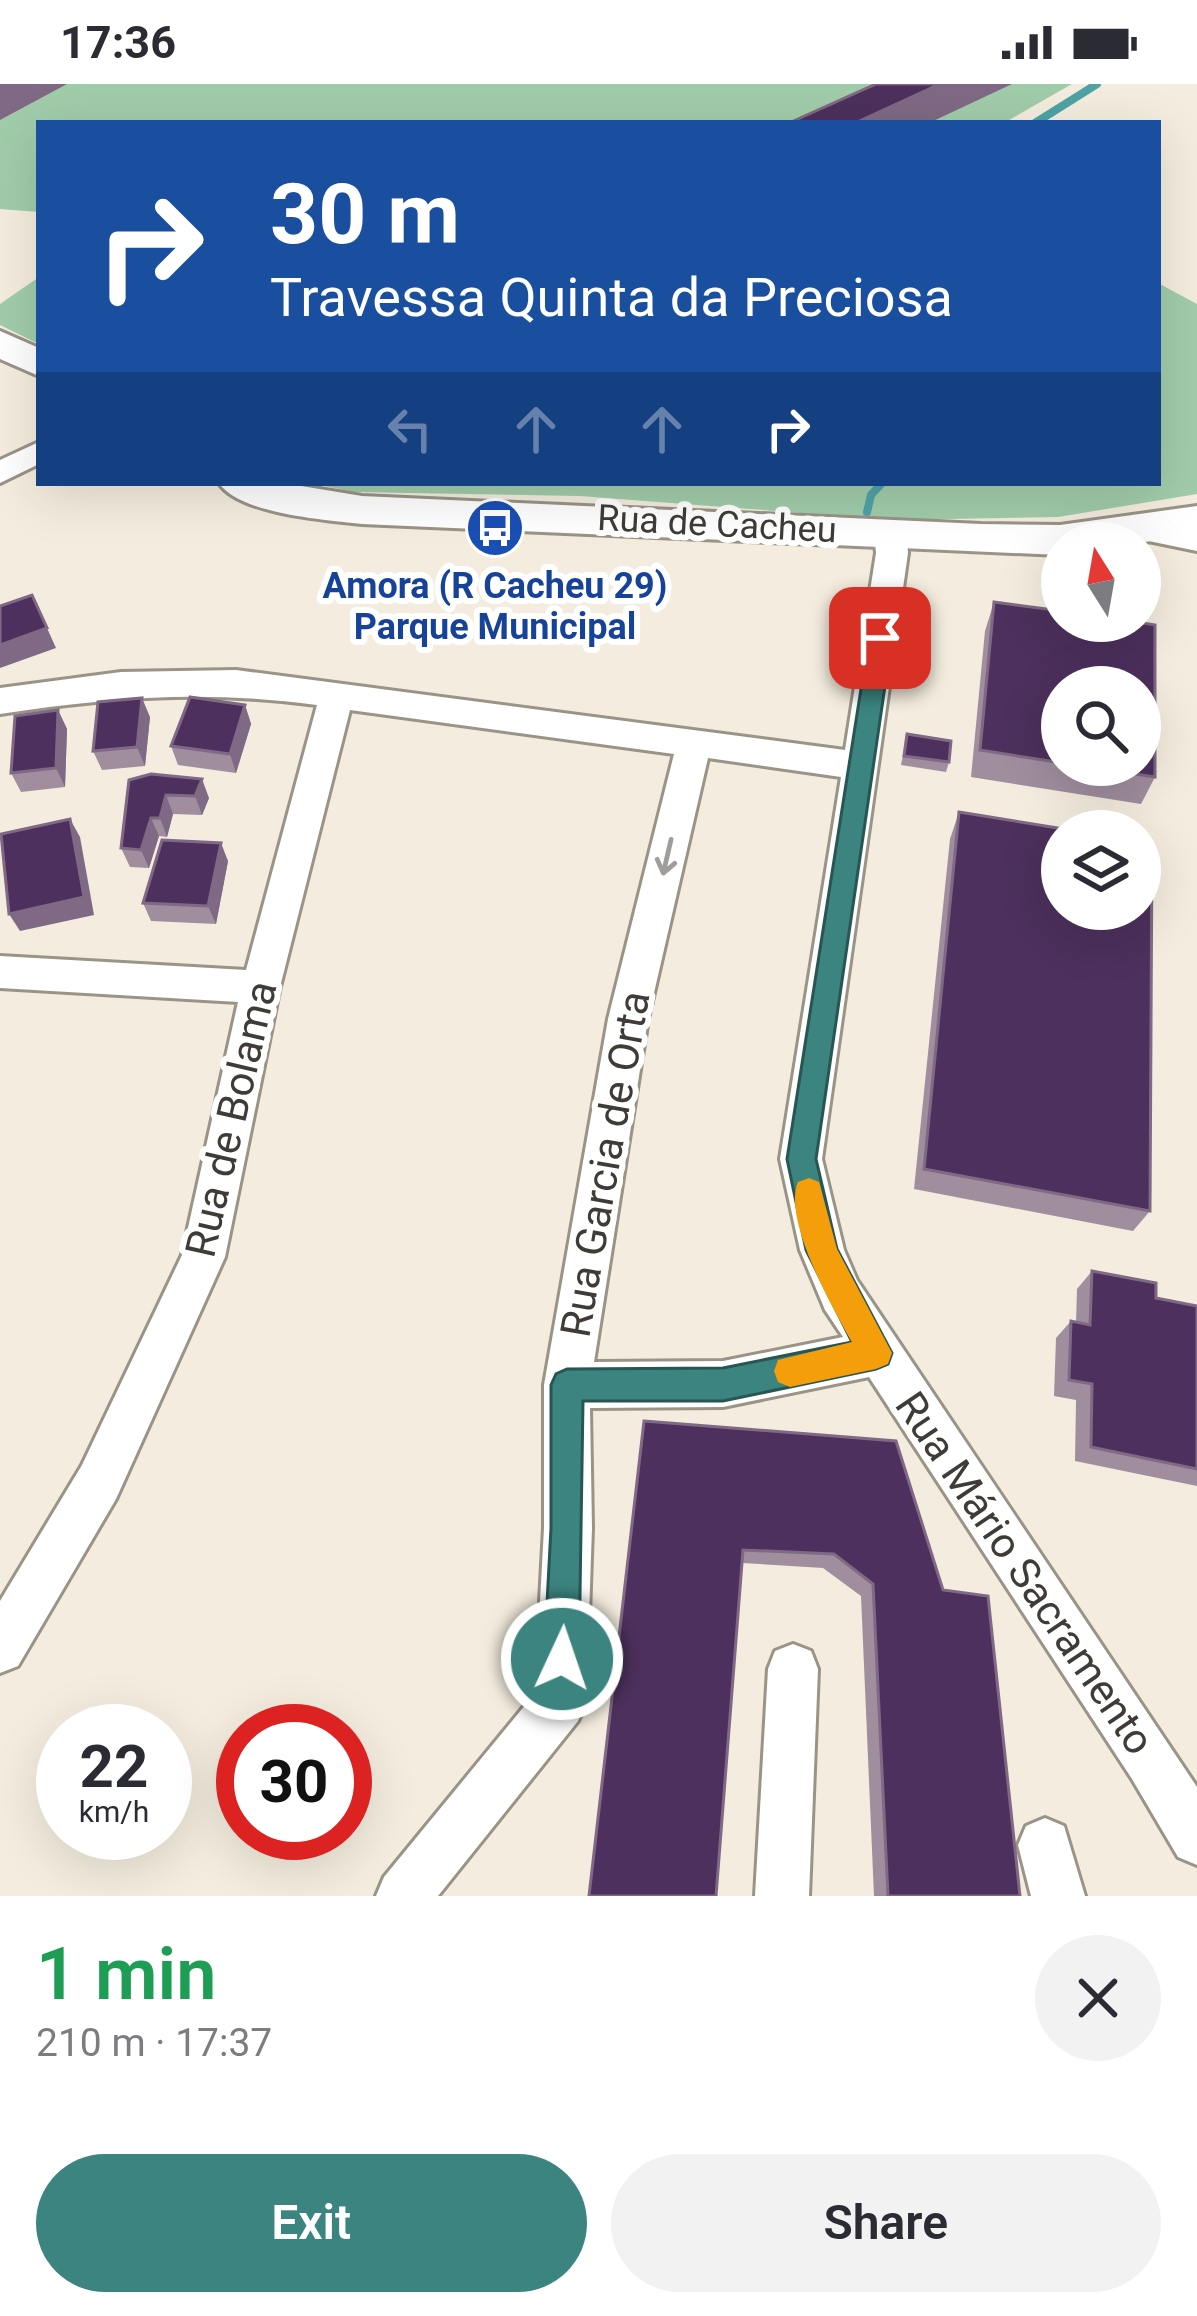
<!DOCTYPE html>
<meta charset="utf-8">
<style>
body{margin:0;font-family:Roboto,sans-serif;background:#f2f2f3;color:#2b2b33;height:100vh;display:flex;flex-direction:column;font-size:45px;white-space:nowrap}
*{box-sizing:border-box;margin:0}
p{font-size:39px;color:#7c7c81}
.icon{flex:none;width:66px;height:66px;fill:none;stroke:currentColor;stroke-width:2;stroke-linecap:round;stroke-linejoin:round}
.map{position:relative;height:1812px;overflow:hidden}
.details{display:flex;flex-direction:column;background:#fff;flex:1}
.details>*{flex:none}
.banner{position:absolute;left:36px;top:36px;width:1125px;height:366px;border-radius:0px;box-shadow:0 12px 48px #0002;background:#1a4fa0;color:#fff;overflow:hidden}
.needle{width:78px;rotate:349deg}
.buttons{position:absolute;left:1041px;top:438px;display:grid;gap:24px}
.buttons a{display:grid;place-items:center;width:120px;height:120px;border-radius:50%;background:#fff;box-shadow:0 12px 48px #0002;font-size:60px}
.speed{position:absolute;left:36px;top:1620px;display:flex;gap:24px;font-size:60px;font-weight:700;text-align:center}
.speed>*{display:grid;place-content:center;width:156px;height:156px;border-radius:50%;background:#fff;box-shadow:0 12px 48px #0002;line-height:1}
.speed small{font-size:30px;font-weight:400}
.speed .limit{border:18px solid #d22;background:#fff;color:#111}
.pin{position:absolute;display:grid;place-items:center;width:102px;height:102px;color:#fff;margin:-51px;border-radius:24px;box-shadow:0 6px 18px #0006}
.me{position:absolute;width:132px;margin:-66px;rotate:3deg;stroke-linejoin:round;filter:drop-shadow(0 0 9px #0008)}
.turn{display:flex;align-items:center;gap:42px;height:252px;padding:0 36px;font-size:54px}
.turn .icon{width:156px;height:156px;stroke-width:2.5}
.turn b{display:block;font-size:84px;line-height:102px}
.lanes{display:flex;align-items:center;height:114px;padding:0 36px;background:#0003;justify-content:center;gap:60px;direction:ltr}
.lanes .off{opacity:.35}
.round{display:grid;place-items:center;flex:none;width:126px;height:126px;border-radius:63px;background:#f2f2f3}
.headline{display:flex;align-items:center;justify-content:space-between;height:204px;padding:0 36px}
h1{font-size:72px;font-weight:600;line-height:90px;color:#1e9e55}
.action{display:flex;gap:24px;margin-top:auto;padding:24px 36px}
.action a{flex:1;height:138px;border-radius:72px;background:#3c847f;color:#fff;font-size:48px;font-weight:600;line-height:138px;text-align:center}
.action a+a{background:#f2f2f3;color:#2b2b33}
.status{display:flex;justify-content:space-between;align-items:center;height:84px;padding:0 60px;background:#fff;direction:ltr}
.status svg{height:33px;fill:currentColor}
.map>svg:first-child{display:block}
.green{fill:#a1ccaa}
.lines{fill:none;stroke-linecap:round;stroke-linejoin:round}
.stream{stroke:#4ea3a5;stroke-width:8}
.minor-casing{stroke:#9a9487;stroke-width:6}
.secondary-casing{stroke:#9a9487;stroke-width:6}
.minor{fill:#fff;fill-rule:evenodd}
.secondary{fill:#fff;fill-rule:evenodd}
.wall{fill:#a08e9e;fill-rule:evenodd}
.shaded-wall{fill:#7f6984}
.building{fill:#4d305d;stroke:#7f6984;stroke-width:3}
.oneway{stroke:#9f9e9b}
.route{fill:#3c847f;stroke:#275653;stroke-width:3}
.slow{fill:#f59e0b}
.labels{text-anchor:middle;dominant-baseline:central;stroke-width:12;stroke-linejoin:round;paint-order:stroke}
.far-street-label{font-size:36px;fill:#3f3c37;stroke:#fff}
.far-transit-label{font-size:36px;font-weight:bold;fill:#164399;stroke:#fff}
.street-label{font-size:42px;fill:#3f3c37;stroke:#fff}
</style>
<div class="status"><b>17:36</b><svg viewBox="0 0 49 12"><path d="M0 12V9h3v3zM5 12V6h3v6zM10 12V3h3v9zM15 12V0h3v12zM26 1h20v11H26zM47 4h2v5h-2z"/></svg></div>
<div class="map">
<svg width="1197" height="1812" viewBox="0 0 1197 1812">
<rect width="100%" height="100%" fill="#f4eddf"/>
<g class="green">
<polygon points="0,0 1072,0 1004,39 39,39 39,128 0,125"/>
<polygon points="39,193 39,260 0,241 0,220"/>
<polygon points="1158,199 1197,220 1197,410 1058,433 893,436 580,412 354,408 310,399 1158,399"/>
</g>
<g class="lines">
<g class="stream">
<polyline points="1035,39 1097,0"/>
<polyline points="867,428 871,411 882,399"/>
</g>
<defs>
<g id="minor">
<polygon points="39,358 39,380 0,399 0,376"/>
<polygon points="1145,437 1197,445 1197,467 1134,454 1129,447 1134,440"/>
<path d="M 890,439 L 906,449 L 908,469 L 822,1075 L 844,1166 L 857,1196 L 1197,1703 L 1197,1781 L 1178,1773 L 1132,1695 L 869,1293 L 723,1323 L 590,1324 L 592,1444 L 586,1619 L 578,1637 L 438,1812 L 376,1812 L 384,1793 L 535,1609 L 544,1444 L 544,1301 L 608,935 L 674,670 L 350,626 L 280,903 L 225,1173 L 116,1415 L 18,1582 L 0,1589 L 0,1517 L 82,1381 L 182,1171 L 238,918 L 0,904 L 0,872 L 246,886 L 317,621 C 203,606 113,613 0,630 L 0,604 L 121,588 L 236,586 L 845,666 L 876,469 L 874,449 ZM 708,674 L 841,693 L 780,1075 L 800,1166 L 825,1226 L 843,1253 L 723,1277 L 594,1278 L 648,935 Z"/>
<polygon points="793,1560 811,1567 818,1585 809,1812 755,1812 768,1585 775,1567"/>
<polygon points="1045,1734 1064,1742 1085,1812 1031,1812 1018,1761 1026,1742"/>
</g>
<g id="secondary">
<polygon points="0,247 39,264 39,292 0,275"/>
<path d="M 219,399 L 283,399 L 362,412 L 981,440 L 1060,441 L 1197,422 L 1197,450 L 1138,459 L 1062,459 L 1060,471 L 362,440 C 327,436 239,430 219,399 Z"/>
</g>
</defs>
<use href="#minor" class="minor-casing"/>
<use href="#secondary" class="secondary-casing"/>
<use href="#minor" class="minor"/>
<use href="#secondary" class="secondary"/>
</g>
<g class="wall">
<path d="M 994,518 L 1155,693 L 1141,720 L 971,693 L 985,547 ZM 1062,603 L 1140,681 L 1062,681 Z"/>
<polygon points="245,621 251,640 236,689 178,681 171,662"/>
<polygon points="58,626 67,645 65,703 21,708 11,689"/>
<polygon points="150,633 145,682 102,686 93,667"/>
<polygon points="907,650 949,678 946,688 901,681"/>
<polygon points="129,696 209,714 202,731 173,730 167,753 159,752 149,784 130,783 121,764"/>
<polygon points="959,728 1150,1127 1133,1147 914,1105 950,755"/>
<polygon points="228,777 216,840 151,837 143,819"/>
<polygon points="1092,1187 1156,1214 1197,1222 1197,1402 1075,1377 1076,1316 1054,1312 1056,1254 1071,1237 1076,1238 1077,1205"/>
<polygon points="644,1337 943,1506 1020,1812 874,1812 861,1512 823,1484 742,1479"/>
</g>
<g class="shaded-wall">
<polygon points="0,0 67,0 0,36"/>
<polygon points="940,0 1012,0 929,39 855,39"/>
<polygon points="47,544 56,564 0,584 0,561"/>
<polygon points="142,614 150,633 145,682 137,663"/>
<polygon points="245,621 251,640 236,689 230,670"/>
<polygon points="58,626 67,645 65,703 56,684"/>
<polygon points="202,695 209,714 202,731 195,712"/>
<polygon points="166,711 173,730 167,753 160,734"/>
<polygon points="151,734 159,752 149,784 141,766"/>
<polygon points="70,735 80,753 94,831 20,847 9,830"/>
<polygon points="221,759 228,777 216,840 208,822"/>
</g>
<g class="building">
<polygon points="876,0 940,0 855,39 789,39"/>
<polygon points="32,511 47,544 0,561 0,522"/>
<polygon points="994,518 1062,527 1062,537 1130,537 1155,541 1155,693 1077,681 1140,681 1140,603 1062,603 1062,679 980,666"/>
<polygon points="190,613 245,621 230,670 171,662"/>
<polygon points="142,614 137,663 93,667 98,618"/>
<polygon points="58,626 56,684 11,689 15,632"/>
<polygon points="907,650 951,657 949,678 904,672"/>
<polygon points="151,690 202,695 195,712 166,711 160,734 151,734 141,766 121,764 129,696"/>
<polygon points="959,728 1076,747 1062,747 1062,825 1140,825 1140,757 1152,759 1150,1127 924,1085"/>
<polygon points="70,735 84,813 9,830 1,750"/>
<polygon points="162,756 221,759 208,822 143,819"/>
<polygon points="1092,1187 1156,1199 1156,1214 1197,1222 1197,1385 1091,1363 1092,1300 1069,1296 1071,1237 1090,1241"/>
<polygon points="644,1337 896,1357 943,1506 988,1512 1020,1812 888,1812 873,1500 834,1470 743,1466 716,1812 589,1812"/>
</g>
<defs><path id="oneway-shaft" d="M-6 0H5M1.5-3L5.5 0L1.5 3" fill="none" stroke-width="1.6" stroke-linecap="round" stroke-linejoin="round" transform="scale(3)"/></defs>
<use class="oneway" href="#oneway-shaft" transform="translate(667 773) rotate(103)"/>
<polygon class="route" points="880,546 892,554 816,1075 837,1165 892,1269 888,1280 876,1285 723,1317 583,1317 579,1575 574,1588 562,1593 549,1588 544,1575 551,1444 551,1301 556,1290 567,1285 723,1284 852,1258 806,1166 787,1075 869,554"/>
<path class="slow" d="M 809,1094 L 819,1098 L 837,1165 L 892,1269 L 888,1280 L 876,1285 L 790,1303 L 778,1298 L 774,1287 L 778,1276 L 852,1258 C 833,1225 782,1135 798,1098 Z"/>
<defs>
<symbol id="bus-disc" viewBox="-11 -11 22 22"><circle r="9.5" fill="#1a4fb4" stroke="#fff"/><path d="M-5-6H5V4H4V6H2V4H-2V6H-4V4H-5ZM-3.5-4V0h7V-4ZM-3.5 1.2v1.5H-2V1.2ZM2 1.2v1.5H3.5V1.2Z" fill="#fff"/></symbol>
</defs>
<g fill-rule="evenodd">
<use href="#bus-disc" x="462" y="411" width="66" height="66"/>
</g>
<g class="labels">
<g class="far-street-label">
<text transform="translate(717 440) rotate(3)">Rua de Cacheu</text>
</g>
<g class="far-transit-label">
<text x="495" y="502">Amora (R Cacheu 29)<tspan x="495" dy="41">Parque Municipal</tspan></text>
</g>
<g class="street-label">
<text transform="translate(231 1035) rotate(-77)">Rua de Bolama</text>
<text transform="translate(605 1080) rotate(-80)">Rua Garcia de Orta</text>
<text transform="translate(1025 1489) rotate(56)">Rua Mário Sacramento</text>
</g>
</g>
</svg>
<div class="buttons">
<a><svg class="needle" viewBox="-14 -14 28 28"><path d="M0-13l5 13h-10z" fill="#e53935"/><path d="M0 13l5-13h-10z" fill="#7c7c81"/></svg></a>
<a><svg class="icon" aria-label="search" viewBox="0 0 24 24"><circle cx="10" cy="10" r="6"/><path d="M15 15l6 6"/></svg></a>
<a><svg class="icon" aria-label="layers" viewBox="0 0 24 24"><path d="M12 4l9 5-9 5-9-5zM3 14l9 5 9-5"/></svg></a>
</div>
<div class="speed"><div>22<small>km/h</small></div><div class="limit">30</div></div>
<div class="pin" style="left:880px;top:554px;background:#d93025"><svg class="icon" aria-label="arrive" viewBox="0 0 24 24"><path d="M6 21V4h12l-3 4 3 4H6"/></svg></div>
<svg class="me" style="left:562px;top:1575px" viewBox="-20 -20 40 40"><circle r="17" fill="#3c847f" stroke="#fff" stroke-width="3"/><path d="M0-11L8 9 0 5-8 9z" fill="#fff"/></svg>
<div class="banner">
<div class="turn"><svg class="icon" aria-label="right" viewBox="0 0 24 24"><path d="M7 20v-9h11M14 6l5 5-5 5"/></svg><div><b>30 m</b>Travessa Quinta da Preciosa</div></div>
<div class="lanes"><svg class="icon off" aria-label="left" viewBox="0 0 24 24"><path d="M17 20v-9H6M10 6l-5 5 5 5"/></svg><svg class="icon off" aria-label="ahead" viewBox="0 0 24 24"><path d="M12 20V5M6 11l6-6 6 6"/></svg><svg class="icon off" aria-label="ahead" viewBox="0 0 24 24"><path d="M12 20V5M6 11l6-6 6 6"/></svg><svg class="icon" aria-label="right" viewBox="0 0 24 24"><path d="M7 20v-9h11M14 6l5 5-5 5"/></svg></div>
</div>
</div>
<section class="details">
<div class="headline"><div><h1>1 min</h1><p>210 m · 17:37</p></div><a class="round"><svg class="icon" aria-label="close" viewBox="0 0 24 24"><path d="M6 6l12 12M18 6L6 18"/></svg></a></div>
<div class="action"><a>Exit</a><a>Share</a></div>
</section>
